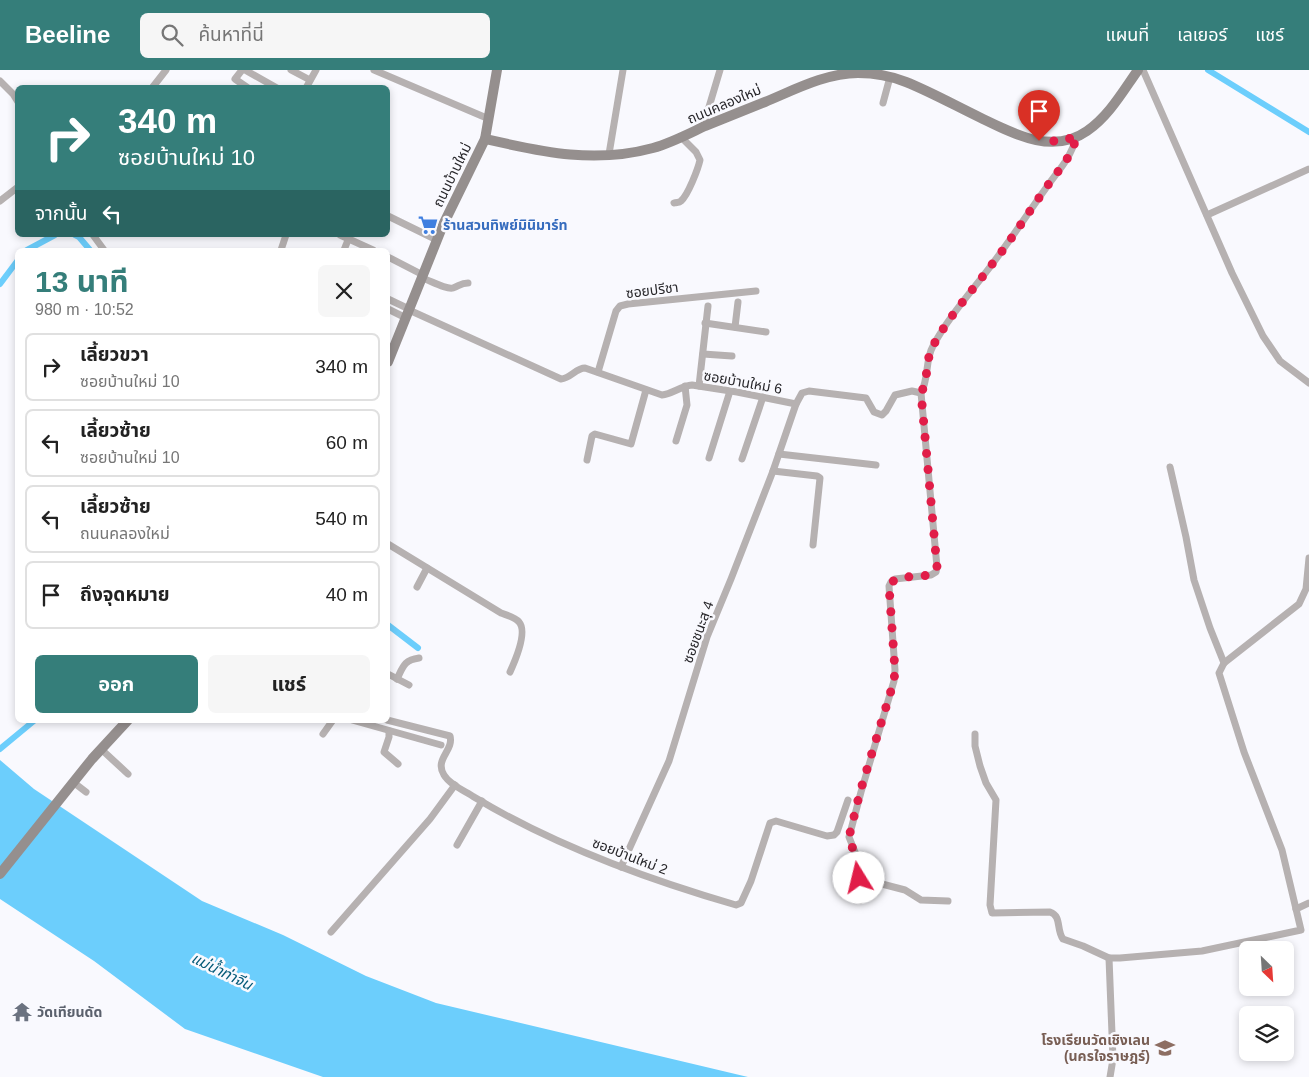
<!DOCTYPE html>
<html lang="th">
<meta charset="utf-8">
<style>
body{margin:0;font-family:Helvetica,"Noto Sans Thai",sans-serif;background:#f6f6f6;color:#222;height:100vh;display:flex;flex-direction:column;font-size:19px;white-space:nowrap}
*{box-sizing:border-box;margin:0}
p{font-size:16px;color:#767676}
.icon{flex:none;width:28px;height:28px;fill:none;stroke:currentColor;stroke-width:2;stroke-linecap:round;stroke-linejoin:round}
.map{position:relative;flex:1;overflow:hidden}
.sheet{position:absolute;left:15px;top:178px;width:375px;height:475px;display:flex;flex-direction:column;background:#fff;border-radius:8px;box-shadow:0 2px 8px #0003}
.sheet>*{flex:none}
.guide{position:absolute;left:15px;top:15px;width:375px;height:152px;border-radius:8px;box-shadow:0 2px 8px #0003;background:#357e7a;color:#fff;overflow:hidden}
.needle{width:32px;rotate:155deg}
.controls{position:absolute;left:1239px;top:871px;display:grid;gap:10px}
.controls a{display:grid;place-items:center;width:55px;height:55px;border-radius:8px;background:#fff;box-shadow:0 2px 8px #0003;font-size:25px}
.pin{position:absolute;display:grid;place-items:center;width:42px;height:42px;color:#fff;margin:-51px -21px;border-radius:50% 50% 50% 0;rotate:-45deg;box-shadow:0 0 5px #0007}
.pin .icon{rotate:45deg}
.me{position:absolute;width:55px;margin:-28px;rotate:351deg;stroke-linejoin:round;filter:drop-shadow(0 0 4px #0008)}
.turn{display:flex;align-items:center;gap:18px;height:105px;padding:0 20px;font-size:22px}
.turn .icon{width:65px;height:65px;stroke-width:2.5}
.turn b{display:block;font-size:35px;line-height:42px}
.then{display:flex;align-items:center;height:48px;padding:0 20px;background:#0003;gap:10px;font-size:19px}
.round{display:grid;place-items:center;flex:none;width:52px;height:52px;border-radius:8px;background:#f6f6f6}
.summary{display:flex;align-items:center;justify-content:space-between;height:85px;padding:0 20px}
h1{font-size:30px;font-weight:700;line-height:38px;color:#357e7a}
.button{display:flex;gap:10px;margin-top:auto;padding:10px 20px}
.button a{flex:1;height:58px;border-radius:8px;background:#357e7a;color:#fff;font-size:20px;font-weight:700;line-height:58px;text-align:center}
.button a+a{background:#f6f6f6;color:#222}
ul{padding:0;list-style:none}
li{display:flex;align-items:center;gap:15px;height:68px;margin:0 10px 8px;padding:0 10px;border:2px solid #e0e0e0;border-radius:8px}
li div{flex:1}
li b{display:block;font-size:19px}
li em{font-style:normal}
header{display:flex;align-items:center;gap:30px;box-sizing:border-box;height:70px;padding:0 25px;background:#357e7a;color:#fff}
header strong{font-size:24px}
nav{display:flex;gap:28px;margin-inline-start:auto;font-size:18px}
.search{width:350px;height:45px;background:#f6f6f6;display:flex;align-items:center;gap:12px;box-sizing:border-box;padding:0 18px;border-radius:8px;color:#767676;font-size:19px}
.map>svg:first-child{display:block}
.water{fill:#6ccefc}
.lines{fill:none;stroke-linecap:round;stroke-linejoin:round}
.canal{stroke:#6ccefc;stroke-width:6}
.street{stroke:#b6b1b1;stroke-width:7}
.secondary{stroke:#958f8e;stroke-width:10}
.route{stroke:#e11d48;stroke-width:9;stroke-dasharray:0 16.2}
.labels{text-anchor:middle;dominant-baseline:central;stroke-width:5;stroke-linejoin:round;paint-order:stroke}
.street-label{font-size:14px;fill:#27262a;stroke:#f9f9fe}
.shop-label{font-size:14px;font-weight:bold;fill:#366cbe;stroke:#f9f9fe;text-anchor:start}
.worship-label{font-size:14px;font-weight:bold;fill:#5b616d;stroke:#f9f9fe;text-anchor:start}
.education-label{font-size:14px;font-weight:bold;fill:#785e54;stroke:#f9f9fe;text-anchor:end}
.water-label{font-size:15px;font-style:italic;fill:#055a78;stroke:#f9f9fe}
</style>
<header>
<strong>Beeline</strong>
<div class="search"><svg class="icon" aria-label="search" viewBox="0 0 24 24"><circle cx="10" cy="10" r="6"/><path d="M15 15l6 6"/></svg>ค้นหาที่นี่</div>
<nav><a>แผนที่</a><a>เลเยอร์</a><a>แชร์</a></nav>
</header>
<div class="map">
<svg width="1309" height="1007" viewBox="0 0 1309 1007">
<rect width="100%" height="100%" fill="#f9f9fe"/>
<polygon class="water" points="0,690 34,719 202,831 283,865 366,906 436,933 748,1007 323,1007 185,959 94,891 0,829"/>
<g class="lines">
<g class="canal">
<polyline points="1208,0 1309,62"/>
<polyline points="75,165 79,167 90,180"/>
<polyline points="27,180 55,165"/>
<polyline points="0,214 18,190"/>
<polyline points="388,555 418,578"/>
<polyline points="0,679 35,650"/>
</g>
<g class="street">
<polyline points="242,0 235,9 248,18"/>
<polyline points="245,0 277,18"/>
<polyline points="291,0 310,10"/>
<polyline points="374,0 489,49"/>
<polyline points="1143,0 1232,203 1263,266 1280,291 1309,313"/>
<polyline points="0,11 13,24 18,32"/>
<polyline points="152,18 166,0"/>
<polyline points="306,18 316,0"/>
<polyline points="883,33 890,7"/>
<polyline points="703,57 720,0"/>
<polyline points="609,84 623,0"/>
<polyline points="0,131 18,117"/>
<path d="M 674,133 C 677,132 679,133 681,131 C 688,125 698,99 700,90 L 696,82 L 681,67"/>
<polyline points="1207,145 1309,99"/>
<polyline points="388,146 437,170"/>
<polyline points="93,165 104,180"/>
<polyline points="340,165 373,180"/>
<polyline points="281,180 286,165"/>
<polyline points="344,180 350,165"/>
<polyline points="388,187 423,205"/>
<path d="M 422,208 C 429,210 447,220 453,218 C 459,216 461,213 468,213"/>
<polyline points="388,229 409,239"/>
<polyline points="388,239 406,248"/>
<path d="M 409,240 L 561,309 C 571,308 576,298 585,298 L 662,325 C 672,324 681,316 692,315 L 737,322 L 796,334 L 802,323 L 809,321 L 866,328 L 874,342 L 882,345 L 886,341 L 895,325 L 912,321 L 921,323"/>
<polyline points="705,253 766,262"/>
<polyline points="735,257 738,232"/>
<polyline points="703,284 732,286"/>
<polyline points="598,302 616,241 620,236 628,234 756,221"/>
<polyline points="699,316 708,236"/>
<polyline points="676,371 687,335 685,316"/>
<polyline points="779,384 876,395"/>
<polyline points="709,388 730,321"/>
<polyline points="742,389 763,327"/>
<polyline points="587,390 592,366 595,364 631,374 646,320"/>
<polyline points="1170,397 1186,467 1194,510 1210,558 1224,593"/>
<polyline points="773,401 817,406 820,408 813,475"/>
<path d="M 388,474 L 501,543 C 506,545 515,547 519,552 C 528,562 515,591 510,602"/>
<polyline points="417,517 427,498"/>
<polyline points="388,604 409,615"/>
<path d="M 397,609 C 403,597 404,590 419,588"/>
<polyline points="352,650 441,675"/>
<path d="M 387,650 L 450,666 C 454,681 434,689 444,705 C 450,715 465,721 474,727 C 555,776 646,809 736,835 L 741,833 L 751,811 L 770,753 L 776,751 L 827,766 L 834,765 L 837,762 L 848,730"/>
<polyline points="389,661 389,667 384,682 398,694"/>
<polyline points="323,664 333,650"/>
<path d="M 975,664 L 975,676 L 980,696 L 986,713 L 996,730 L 990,835 L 992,843 L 1050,842 C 1062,846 1056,860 1063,869 L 1083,876 L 1109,888 L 1120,888 L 1202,881 L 1301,860 L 1282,780 L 1244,682 L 1219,603 L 1224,593 L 1299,534 L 1306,519 L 1309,488"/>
<polyline points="101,679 128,704"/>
<polyline points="73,712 86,722"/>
<polyline points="457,775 482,731"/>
<polyline points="621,797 669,691 707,567 731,509 773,401 796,334"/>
<polyline points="859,808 905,820 921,830 948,831"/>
<path d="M 861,830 L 856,820 L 861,797 L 849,767 L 861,722 L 894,611 L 895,600 L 889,516 L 891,512 L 895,509 L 931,505 L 936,502 L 937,497 L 921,323 C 929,309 925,290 933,276 C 949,246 973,220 993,193 C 1012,168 1028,143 1046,118 C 1060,98 1069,91 1077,66"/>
<polyline points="1296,839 1309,833"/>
<polyline points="331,862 430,749 455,715"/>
<polyline points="1109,888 1113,989 1110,1007"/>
</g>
<g class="secondary">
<path d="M 485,69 C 543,82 594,94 653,78 C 671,73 688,64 705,56 C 725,48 745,40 765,32 C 794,20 826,3 858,3 C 874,3 891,6 906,12 C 931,22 956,36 981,48 C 1014,64 1053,85 1087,61 C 1109,46 1123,21 1138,0"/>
<polyline points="388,292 443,155 485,69 497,0"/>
<polyline points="0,804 92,689 128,650"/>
</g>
</g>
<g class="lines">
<path class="route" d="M 859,808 L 860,792 L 851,775 L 849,767 L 860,722 L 894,611 L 895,600 L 889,516 C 898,499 932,514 937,497 L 921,323 C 929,308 925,290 933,276 C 949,246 973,220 993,193 C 1012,169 1028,143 1046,118 C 1060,97 1069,92 1077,66 L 1062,71 L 1039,71"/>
</g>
<defs>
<symbol id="supermarket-bare" viewBox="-9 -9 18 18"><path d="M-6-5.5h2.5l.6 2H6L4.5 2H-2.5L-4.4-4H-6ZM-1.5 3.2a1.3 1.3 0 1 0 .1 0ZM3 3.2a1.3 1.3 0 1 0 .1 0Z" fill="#3f7fe0" stroke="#f9f9fe" stroke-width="2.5" paint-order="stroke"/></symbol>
<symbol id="temple-bare" viewBox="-9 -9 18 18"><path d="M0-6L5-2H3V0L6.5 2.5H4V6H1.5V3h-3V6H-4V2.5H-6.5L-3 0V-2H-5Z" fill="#6b7280" stroke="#f9f9fe" stroke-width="2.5" paint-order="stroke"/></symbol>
<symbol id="school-bare" viewBox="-9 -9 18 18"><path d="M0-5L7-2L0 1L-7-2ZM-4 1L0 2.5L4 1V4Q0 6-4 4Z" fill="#8d6e63" stroke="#f9f9fe" stroke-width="2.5" paint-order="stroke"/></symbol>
</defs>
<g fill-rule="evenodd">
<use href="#supermarket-bare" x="414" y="141" width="28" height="28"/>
<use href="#temple-bare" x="8" y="928" width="28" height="28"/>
<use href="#school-bare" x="1151" y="964" width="28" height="28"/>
</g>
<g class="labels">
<g class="street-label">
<text transform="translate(724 34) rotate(-23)">ถนนคลองใหม่</text>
<text transform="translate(452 105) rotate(-64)">ถนนบ้านใหม่</text>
<text transform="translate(652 220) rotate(-7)">ซอยปรีชา</text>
<text transform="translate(743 312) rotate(10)">ซอยบ้านใหม่ 6</text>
<text transform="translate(698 562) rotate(-70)">ซอยชนะสุ 4</text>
<text transform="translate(630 786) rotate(21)">ซอยบ้านใหม่ 2</text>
</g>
<g class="shop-label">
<text x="443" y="155">ร้านสวนทิพย์มินิมาร์ท</text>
</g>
<g class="worship-label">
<text x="37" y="942">วัดเทียนดัด</text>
</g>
<g class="education-label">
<text x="1150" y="970">โรงเรียนวัดเชิงเลน<tspan x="1150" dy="16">(นครใจราษฎร์)</tspan></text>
</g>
<g class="water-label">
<text transform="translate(222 901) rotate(26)">แม่น้ำท่าจีน</text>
</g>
</g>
</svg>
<div class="controls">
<a><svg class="needle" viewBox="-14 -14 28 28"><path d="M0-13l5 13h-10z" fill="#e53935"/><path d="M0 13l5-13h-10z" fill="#767676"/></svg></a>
<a><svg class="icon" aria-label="layers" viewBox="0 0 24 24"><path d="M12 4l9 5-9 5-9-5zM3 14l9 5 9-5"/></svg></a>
</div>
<div class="pin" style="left:1039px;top:71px;background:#d93025"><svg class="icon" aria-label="arrive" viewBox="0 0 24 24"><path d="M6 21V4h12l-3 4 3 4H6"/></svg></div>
<svg class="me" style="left:859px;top:808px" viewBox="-20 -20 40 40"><circle r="19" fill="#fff"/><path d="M0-13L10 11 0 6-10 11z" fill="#e11d48"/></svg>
<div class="guide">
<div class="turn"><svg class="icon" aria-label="right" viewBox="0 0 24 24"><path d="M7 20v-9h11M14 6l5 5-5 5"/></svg><div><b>340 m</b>ซอยบ้านใหม่ 10</div></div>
<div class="then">จากนั้น<svg class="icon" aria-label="left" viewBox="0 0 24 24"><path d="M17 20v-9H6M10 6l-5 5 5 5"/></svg></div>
</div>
<section class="sheet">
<div class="summary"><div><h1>13 นาที</h1><p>980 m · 10:52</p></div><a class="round"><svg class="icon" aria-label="close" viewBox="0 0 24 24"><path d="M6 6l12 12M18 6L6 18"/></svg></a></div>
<ul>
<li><svg class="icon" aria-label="right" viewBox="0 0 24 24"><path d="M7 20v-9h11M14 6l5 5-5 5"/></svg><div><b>เลี้ยวขวา</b><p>ซอยบ้านใหม่ 10</p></div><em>340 m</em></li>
<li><svg class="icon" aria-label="left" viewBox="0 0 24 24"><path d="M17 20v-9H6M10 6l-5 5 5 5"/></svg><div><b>เลี้ยวซ้าย</b><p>ซอยบ้านใหม่ 10</p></div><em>60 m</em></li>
<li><svg class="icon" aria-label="left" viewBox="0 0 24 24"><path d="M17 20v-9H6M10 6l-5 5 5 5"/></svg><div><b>เลี้ยวซ้าย</b><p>ถนนคลองใหม่</p></div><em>540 m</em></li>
<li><svg class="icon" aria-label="arrive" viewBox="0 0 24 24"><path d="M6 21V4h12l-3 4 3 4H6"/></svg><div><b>ถึงจุดหมาย</b></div><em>40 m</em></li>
</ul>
<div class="button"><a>ออก</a><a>แชร์</a></div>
</section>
</div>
